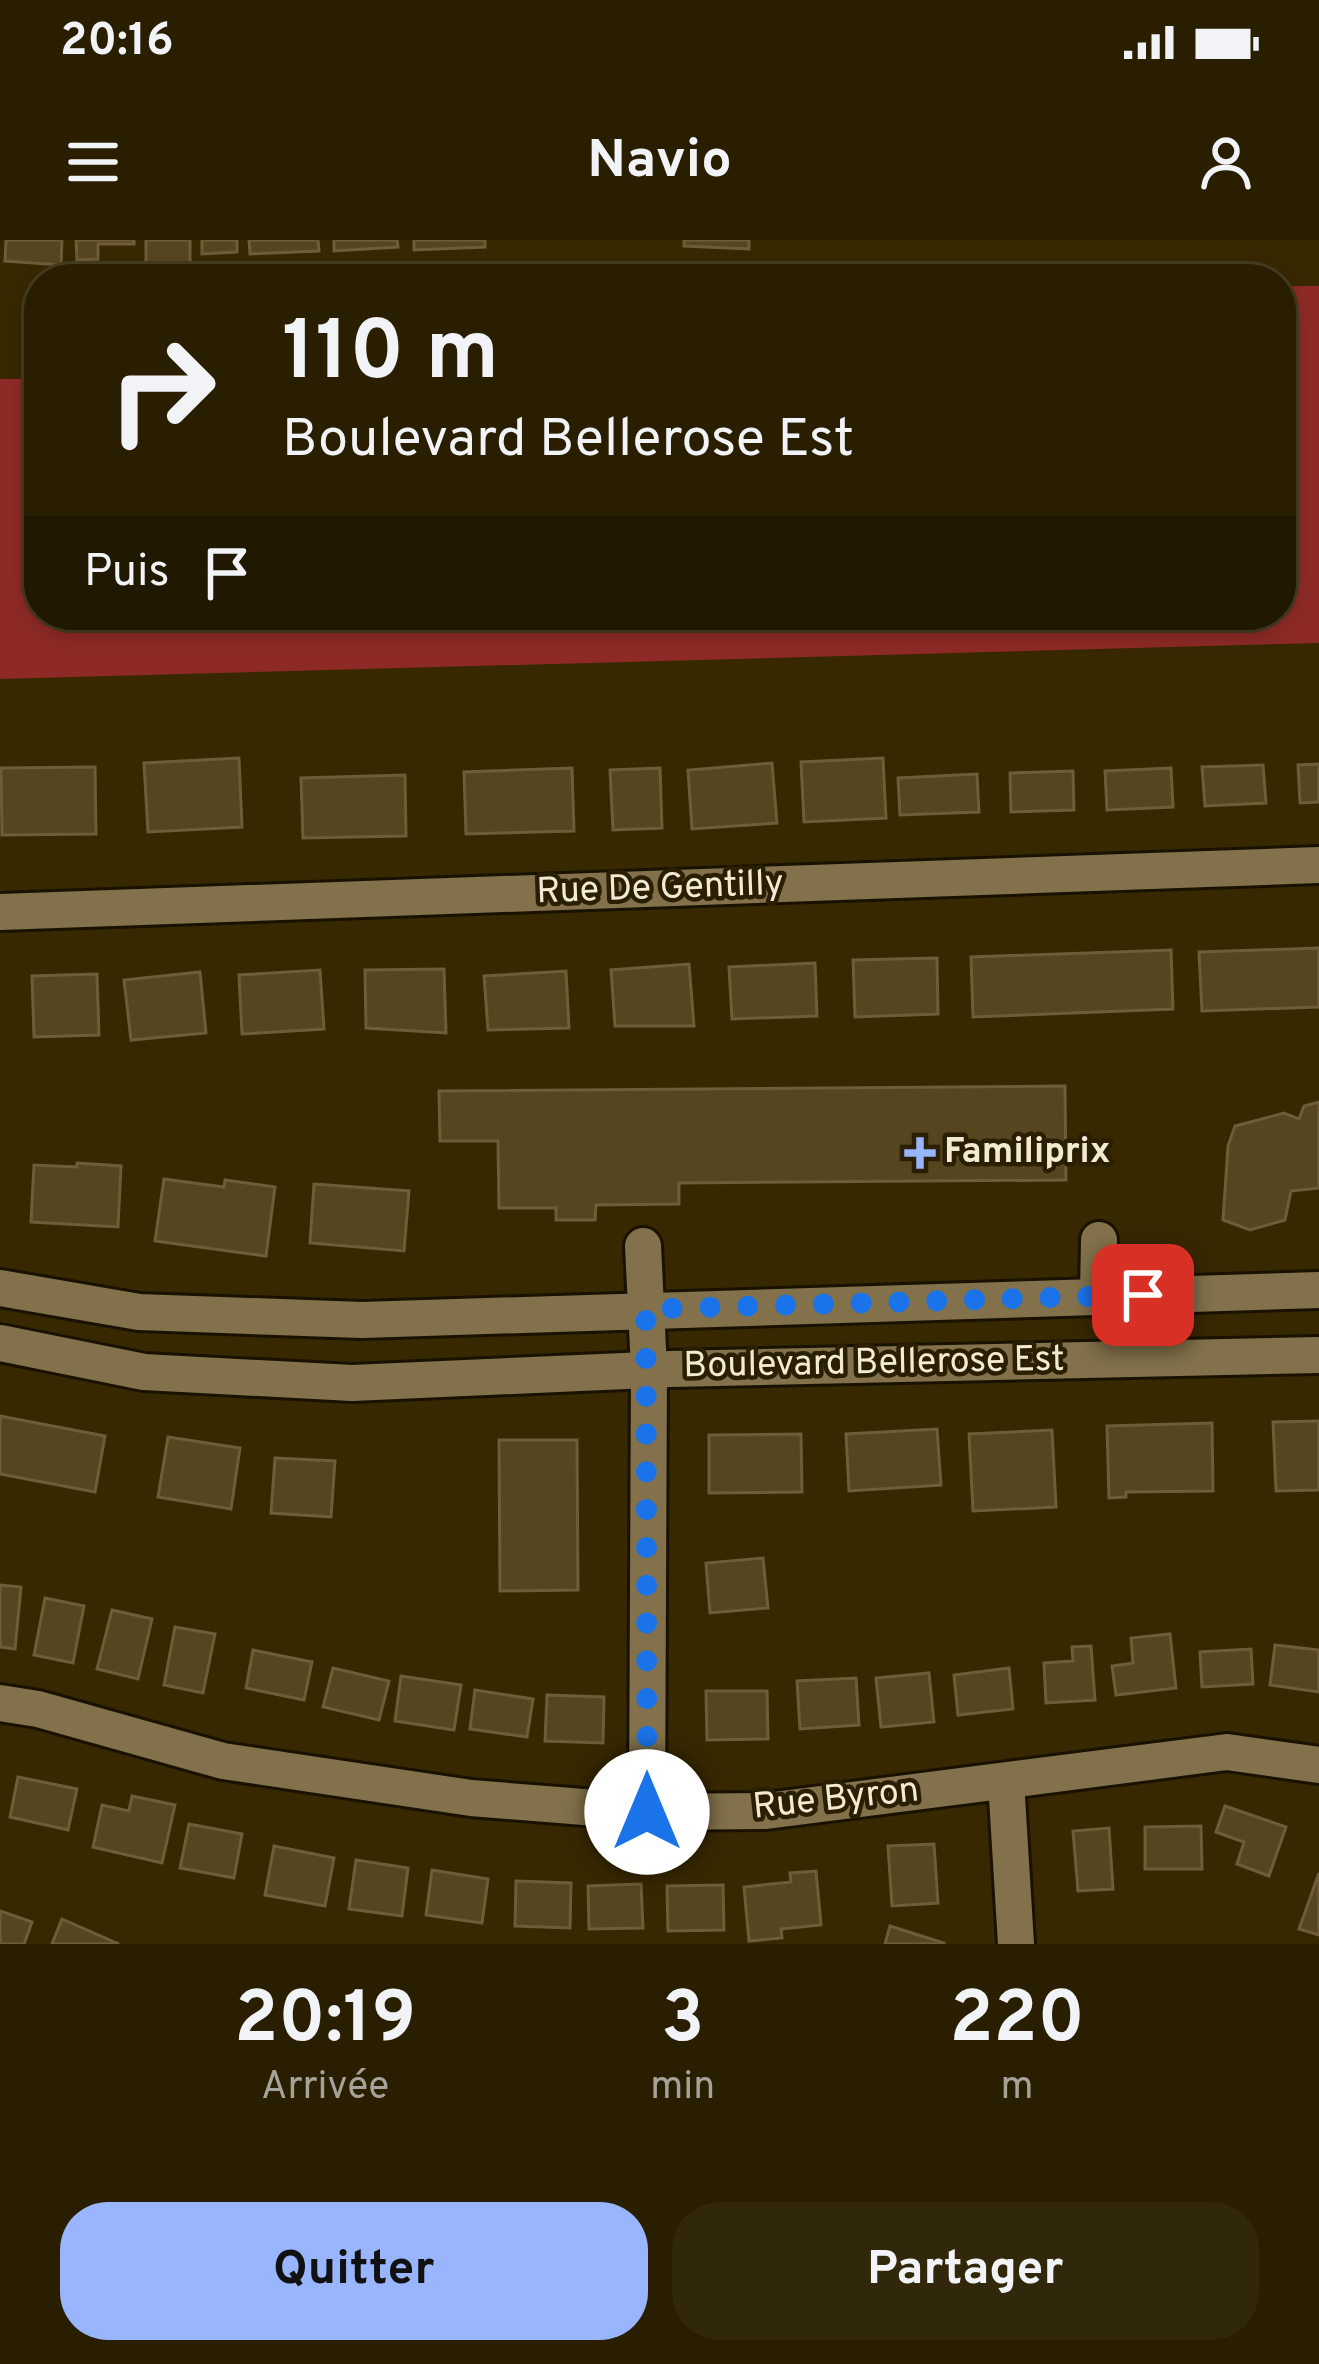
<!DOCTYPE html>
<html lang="fr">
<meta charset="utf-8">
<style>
body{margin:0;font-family:Overpass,sans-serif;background:#31270a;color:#f1f3f6;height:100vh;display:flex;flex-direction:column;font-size:45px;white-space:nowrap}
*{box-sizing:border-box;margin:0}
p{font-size:39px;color:#a5a299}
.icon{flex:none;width:66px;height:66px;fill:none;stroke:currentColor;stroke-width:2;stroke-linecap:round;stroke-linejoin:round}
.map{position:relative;height:1704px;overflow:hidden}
.side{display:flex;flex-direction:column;background:#291e00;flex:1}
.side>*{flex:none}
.hud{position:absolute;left:24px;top:24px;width:1272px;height:366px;border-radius:48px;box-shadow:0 6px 18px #0003,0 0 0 3px #453c22;background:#291e00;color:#f1f3f6;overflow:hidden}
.pin{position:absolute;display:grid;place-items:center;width:102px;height:102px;color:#fff;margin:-51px;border-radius:24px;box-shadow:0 6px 18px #0006}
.me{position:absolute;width:132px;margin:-66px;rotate:0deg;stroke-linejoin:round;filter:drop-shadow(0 0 9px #0008)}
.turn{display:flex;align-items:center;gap:42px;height:252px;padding:0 60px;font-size:54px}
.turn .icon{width:156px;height:156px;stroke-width:2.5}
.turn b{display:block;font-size:84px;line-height:102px}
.then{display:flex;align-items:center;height:114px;padding:0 60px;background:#0003;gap:24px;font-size:45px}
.eta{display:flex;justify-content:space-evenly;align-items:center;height:204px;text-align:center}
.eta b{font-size:72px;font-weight:700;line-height:84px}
.cta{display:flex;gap:24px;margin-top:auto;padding:24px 60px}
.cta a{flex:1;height:138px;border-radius:48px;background:#99b5fd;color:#111;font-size:48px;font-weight:700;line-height:138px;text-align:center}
.cta a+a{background:#31270a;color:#f1f3f6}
.status{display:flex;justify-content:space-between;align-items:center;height:84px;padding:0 60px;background:#291e00;direction:ltr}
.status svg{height:33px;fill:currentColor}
header{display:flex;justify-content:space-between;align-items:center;height:156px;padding:0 60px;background:#291e00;font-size:54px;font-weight:700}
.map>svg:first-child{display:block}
.green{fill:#8d2a25}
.building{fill:#564620;stroke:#6e5d37;stroke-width:3}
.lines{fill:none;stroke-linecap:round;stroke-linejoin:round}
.minor-casing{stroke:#1a1201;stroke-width:42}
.minor{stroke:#82714a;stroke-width:36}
.route{stroke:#1a73e8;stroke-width:21;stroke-dasharray:0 37.8}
.poi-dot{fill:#99b5fd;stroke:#2a1f02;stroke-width:4.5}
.labels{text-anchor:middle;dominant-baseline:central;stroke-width:9;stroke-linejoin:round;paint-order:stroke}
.street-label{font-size:36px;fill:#f3ead4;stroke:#2a1f02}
.poi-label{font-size:36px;font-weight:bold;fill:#f3ead4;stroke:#2a1f02;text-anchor:start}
</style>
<div class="status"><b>20:16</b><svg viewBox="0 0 49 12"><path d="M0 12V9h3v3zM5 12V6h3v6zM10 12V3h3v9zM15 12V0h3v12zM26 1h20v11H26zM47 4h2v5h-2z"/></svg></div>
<header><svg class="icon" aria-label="menu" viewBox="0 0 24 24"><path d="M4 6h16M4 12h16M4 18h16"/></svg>Navio<svg class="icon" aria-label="person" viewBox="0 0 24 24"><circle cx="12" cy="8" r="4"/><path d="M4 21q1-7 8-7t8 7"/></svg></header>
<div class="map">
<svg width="1319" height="1704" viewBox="0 0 1319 1704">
<rect width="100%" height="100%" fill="#372800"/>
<polygon class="green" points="1287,46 1319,46 1319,403 0,439 0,139 39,139 39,375 1281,375 1281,72"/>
<g class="building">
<polygon points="6,0 62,0 61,25 5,21"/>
<polygon points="76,0 134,0 134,4 98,4 98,19 77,20"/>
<rect x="146" y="0" width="44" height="27"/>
<polygon points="202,0 237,0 237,12 202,14"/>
<polygon points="249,0 318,0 319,11 250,14"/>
<polygon points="334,0 397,0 398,7 334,11"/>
<polygon points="414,0 485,0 485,7 414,10"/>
<polygon points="684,0 749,0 749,9 684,6"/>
<polygon points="239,518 242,587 148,592 144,523"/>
<polygon points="883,518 886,578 804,582 801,522"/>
<polygon points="772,523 777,583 692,589 688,530"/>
<polygon points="1319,524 1319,562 1300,563 1298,525"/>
<polygon points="1263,525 1266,563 1205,566 1202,527"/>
<polygon points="95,527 96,594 2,595 1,528"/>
<polygon points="572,528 574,591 466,594 464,532"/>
<polygon points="660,528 662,588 613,590 610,530"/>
<polygon points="1171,528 1173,567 1107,570 1105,531"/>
<polygon points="1073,531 1074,570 1011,572 1010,533"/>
<polygon points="977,534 979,572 900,575 898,538"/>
<polygon points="405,535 406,596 303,598 301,538"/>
<polygon points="1319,708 1319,767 1202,771 1199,712"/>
<polygon points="1171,710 1173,769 973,777 971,717"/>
<polygon points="937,718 938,774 855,777 853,720"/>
<polygon points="815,723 817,776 732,779 729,727"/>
<polygon points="689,724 694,786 615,786 611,730"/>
<polygon points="444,729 446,793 366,788 365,730"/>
<polygon points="320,730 324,789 242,794 239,735"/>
<polygon points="566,731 569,788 488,790 484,736"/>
<polygon points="200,732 206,793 131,800 124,740"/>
<polygon points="97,734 99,795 34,797 32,736"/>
<polygon points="1065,846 1066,940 679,943 679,964 596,965 595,980 556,980 556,968 499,968 498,901 440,901 439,851"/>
<polygon points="1319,862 1319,948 1291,951 1285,980 1250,990 1223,980 1228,906 1235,886 1284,873 1299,879 1304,866"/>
<polygon points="77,923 121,926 118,987 31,982 34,925 77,927"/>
<polygon points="164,939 224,947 225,940 275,947 266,1016 155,1001"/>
<polygon points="314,944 409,951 404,1011 310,1003"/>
<polygon points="0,1176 105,1196 95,1252 0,1234"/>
<polygon points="1319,1181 1319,1250 1276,1251 1273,1182"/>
<polygon points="1212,1183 1213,1251 1126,1252 1126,1257 1109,1258 1107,1186"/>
<polygon points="937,1189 941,1245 849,1251 846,1194"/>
<polygon points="1052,1190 1056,1267 973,1271 969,1194"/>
<polygon points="801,1194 802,1252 709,1253 709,1195"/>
<polygon points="168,1197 240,1208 231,1269 158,1257"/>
<polygon points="499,1200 577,1200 578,1350 500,1351"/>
<polygon points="275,1218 335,1221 331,1277 271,1273"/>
<polygon points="763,1318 768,1368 710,1373 706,1323"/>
<polygon points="0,1345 21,1347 15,1409 0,1407"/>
<polygon points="45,1358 84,1366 73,1423 34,1415"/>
<polygon points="112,1370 152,1379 138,1439 97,1429"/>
<polygon points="175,1387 215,1394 203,1453 164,1445"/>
<polygon points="1170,1394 1176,1448 1116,1455 1112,1426 1133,1423 1131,1398"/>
<polygon points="1275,1405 1319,1410 1319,1452 1270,1445"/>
<polygon points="1091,1406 1095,1460 1046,1463 1044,1423 1073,1421 1072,1407"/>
<polygon points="1251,1409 1253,1444 1202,1447 1200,1412"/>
<polygon points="253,1410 312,1422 304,1460 246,1448"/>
<polygon points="333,1428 389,1441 379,1480 323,1467"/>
<polygon points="1009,1428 1013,1469 958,1475 954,1435"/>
<polygon points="929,1433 934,1482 881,1487 876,1438"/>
<polygon points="401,1436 461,1445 454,1490 395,1481"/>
<polygon points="856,1438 859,1485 800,1489 797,1441"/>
<polygon points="475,1450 533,1459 527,1497 470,1489"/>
<polygon points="706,1451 767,1451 768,1499 707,1500"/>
<polygon points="547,1455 604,1457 603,1503 545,1501"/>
<polygon points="18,1537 77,1549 68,1590 10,1577"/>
<polygon points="132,1556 175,1565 162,1623 93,1607 102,1565 129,1571"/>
<polygon points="1225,1566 1286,1587 1269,1636 1237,1624 1244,1602 1216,1592"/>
<polygon points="189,1584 242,1594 234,1638 180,1628"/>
<polygon points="1201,1586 1202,1629 1145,1629 1145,1587"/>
<polygon points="1109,1588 1113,1649 1078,1651 1073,1591"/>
<polygon points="934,1604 938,1663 892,1666 888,1606"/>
<polygon points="274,1606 334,1618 325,1666 265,1655"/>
<polygon points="356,1620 408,1628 402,1676 349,1669"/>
<polygon points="432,1630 488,1639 482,1683 426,1675"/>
<polygon points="816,1631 821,1685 781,1689 782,1698 749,1701 744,1647 791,1642 790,1633"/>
<polygon points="1319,1633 1319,1695 1299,1689"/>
<polygon points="516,1641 571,1643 570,1688 515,1686"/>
<polygon points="641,1644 643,1688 589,1689 588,1646"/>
<polygon points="723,1645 724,1690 668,1691 667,1646"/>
<polygon points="0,1671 32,1682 24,1704 0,1704"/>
<polygon points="62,1679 119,1704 52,1704"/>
<polygon points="890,1686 944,1703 944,1704 885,1704"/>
</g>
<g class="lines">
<defs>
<g id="minor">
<polyline points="0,672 1319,625"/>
<polyline points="643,1006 649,1129 647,1572"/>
<polyline points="0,1048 139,1072 362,1080 1319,1050"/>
<polyline points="1098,1056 1099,1000"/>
<polyline points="0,1103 144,1132 352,1143 670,1129 1319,1115"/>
<polyline points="0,1463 38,1469 223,1521 471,1558 647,1572 766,1571 1227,1512 1319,1525"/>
<polyline points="1006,1541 1016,1704"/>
</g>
</defs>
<use href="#minor" class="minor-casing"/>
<use href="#minor" class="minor"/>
</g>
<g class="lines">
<polyline class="route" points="647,1572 646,1069 1143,1055"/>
</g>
<path class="poi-dot" d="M914 895h12v12h12v12h-12v12h-12v-12h-12v-12h12z"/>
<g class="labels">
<g class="street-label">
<text transform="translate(660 649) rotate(-2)">Rue De Gentilly</text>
<text transform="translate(874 1124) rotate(-1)">Boulevard Bellerose Est</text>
<text transform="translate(836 1560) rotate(-6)">Rue Byron</text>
</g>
<g class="poi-label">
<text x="944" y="913">Familiprix</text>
</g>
</g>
</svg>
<div class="pin" style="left:1143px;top:1055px;background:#d93025"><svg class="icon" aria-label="arrive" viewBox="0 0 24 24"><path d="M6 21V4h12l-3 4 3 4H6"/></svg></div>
<svg class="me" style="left:647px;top:1572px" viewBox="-20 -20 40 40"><circle r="19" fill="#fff"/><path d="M0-13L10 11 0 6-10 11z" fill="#1a73e8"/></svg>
<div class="hud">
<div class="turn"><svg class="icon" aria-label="right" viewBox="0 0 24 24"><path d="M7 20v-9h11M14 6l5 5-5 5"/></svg><div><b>110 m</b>Boulevard Bellerose Est</div></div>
<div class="then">Puis<svg class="icon" aria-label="arrive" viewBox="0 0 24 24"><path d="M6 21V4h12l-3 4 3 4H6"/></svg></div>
</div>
</div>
<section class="side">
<div class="eta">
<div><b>20:19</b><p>Arrivée</p></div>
<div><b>3</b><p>min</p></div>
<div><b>220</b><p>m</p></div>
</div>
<div class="cta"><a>Quitter</a><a>Partager</a></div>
</section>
